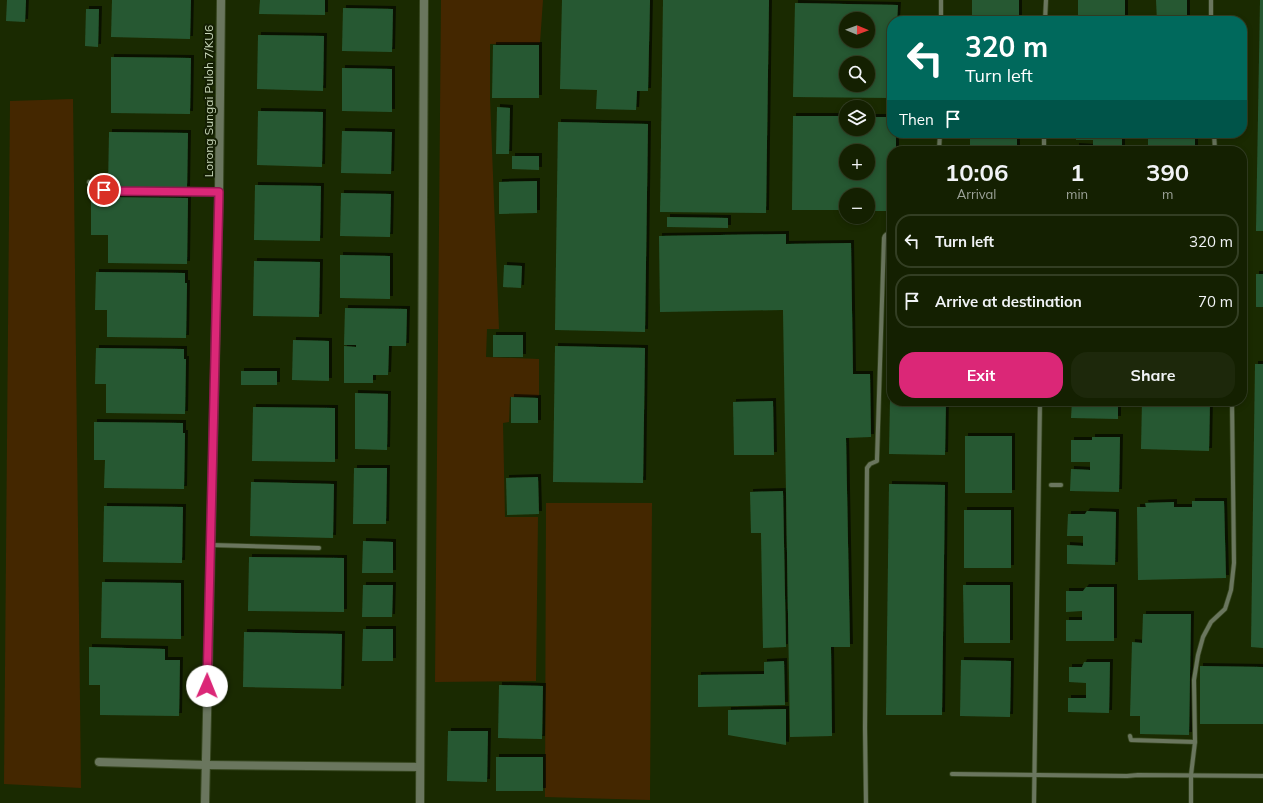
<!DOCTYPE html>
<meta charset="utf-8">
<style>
body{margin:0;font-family:Mulish,sans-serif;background:#1d280b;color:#f1f3f6;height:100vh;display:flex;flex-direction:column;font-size:15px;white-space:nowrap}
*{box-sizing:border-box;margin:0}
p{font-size:13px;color:#9da399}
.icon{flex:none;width:22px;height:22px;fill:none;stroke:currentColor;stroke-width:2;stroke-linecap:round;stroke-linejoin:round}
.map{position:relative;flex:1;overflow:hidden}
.panel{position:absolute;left:887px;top:146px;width:360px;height:260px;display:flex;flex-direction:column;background:#142001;border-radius:16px;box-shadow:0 2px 6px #0003,0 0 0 1px #333e23}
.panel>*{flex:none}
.guide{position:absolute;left:887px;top:16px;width:360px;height:122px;border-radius:16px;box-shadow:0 2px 6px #0003,0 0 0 1px #333e23;background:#00695c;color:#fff;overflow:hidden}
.needle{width:26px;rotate:91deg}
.tools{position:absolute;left:839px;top:12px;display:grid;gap:8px}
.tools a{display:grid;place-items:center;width:36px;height:36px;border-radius:50%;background:#142001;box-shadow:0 2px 6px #0003,0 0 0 1px #333e23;font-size:20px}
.pin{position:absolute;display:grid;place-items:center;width:34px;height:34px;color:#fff;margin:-17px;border:2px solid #fff;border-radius:50%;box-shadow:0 1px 4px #0007}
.me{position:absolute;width:44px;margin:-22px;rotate:1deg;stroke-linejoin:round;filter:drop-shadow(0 0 3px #0008)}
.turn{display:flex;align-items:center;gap:14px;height:84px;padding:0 12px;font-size:18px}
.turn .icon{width:52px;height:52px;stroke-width:2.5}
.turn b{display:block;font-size:28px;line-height:34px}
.then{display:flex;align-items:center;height:38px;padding:0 12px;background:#0003;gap:8px;font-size:15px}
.eta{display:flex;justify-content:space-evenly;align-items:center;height:68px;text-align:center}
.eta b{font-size:24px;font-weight:700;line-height:28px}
.primary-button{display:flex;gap:8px;margin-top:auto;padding:8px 12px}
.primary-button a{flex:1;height:46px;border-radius:16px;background:#db2777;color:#fff;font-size:16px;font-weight:700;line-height:46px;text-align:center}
.primary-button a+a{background:#1d280b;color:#f1f3f6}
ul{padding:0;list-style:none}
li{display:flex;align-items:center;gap:12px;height:54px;margin:0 8px 6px;padding:0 4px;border:2px solid #333e23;border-radius:16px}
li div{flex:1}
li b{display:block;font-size:15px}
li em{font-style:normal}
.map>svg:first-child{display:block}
.green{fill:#442700}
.building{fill:#275932;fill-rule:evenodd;filter:url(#shadow)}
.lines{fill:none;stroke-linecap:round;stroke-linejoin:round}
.lane-casing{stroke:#36461f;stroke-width:5.5}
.street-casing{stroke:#36461f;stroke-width:10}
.lane{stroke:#6a765e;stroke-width:4}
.street{stroke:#6a765e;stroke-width:8}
.route-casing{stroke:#8e194d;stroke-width:10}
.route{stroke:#db2777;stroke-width:7}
.labels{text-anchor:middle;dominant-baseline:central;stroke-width:4;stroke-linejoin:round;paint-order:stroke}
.street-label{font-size:12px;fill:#cad9bb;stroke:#141f03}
</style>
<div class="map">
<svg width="1263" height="803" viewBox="0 0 1263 803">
<defs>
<filter id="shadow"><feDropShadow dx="3" dy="-3" stdDeviation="0" flood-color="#0009"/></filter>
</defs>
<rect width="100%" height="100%" fill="#1a2a01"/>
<g class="green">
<polygon points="441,0 543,0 540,43 490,44 490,98 499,329 487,329 486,357 539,359 539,396 510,397 509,422 503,423 505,517 538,517 536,681 435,682"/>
<polygon points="73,99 81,788 4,784 10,101"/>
<polygon points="546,503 652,503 650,800 545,797"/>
</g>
<g class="building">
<polygon points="7,0 26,0 25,22 6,21"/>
<polygon points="112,0 191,0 190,39 111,37"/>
<polygon points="260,0 325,0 325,15 259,14"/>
<polygon points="562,0 650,0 648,91 637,91 636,110 596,109 597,90 560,89"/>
<polygon points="663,0 769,0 766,213 660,212"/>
<rect x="972" y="0" width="47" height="19"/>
<polygon points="1078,0 1125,0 1125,21 1091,21 1091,19 1078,19"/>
<polygon points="1156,0 1187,0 1187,21 1157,21"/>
<polygon points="1260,0 1263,0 1263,231 1256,231"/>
<path d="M 795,3 L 898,5 L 897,21 L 892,21 L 892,98 L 793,97 ZM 846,19 L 868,19 L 868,41 L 846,41 ZM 846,63 L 868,63 L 868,85 L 846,85 Z"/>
<polygon points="343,8 393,9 392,52 342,51"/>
<polygon points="86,9 99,9 98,47 85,46"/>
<polygon points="258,35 324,36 323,91 257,89"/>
<polygon points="493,45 539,45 539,98 492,98"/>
<polygon points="111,57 191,58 190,114 111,113"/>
<polygon points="342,68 392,69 392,112 342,111"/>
<polygon points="497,107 510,108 509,154 496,154"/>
<polygon points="258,111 323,112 322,167 257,165"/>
<path d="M 793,116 L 846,116 L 846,129 L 868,129 L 868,117 L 892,117 L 892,133 L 896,133 L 896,151 L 892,151 L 892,211 L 868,211 L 868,195 L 846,195 L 846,210 L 792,210 ZM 846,151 L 868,151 L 868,173 L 846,173 Z"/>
<polygon points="558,122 648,124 645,332 555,330"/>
<polygon points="342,131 392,132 391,174 341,173"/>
<polygon points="109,132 188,133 187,189 108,188"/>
<rect x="970" y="133" width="47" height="18"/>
<polygon points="1076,133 1122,133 1122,151 1076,151 1076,146 1093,147 1093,140 1076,140"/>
<polygon points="1148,133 1195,133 1195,151 1151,151 1151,146 1148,146"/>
<polygon points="512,156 539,156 539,170 512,169"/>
<polygon points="537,181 537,213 499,214 499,182"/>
<polygon points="255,185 321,186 320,241 254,240"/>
<polygon points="341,193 391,194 390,237 340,236"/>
<polygon points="91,197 188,198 187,264 108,263 108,235 91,235"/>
<polygon points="667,217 728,218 728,228 667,227"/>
<polygon points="786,234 786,244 851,243 853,374 870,374 871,437 846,438 850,647 831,647 832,736 790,737 783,310 660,312 659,236"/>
<polygon points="340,255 390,256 390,299 340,298"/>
<polygon points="254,261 320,262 319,317 253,316"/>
<polygon points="504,265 522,266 521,288 503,287"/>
<polygon points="96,272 185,273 185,283 187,283 186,338 107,337 107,310 95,310"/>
<rect x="1256" y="274" width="7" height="33"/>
<polygon points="345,308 407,309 406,346 389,346 388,375 373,375 373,383 344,383 344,346 356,347 356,345 344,345"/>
<rect x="493" y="335" width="30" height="22"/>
<polygon points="293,340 329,341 329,381 292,380"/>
<polygon points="891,345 892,345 892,401 946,401 945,455 889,454"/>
<polygon points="555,346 645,348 643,483 553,482"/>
<polygon points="96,348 184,349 184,359 186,359 185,414 106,413 106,384 95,384"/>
<polygon points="1255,364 1263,364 1263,648 1251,647"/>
<rect x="241" y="371" width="36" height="14"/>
<polygon points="355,393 388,394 387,450 355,449"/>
<polygon points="511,397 538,398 538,423 511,423"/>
<polygon points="773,401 774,455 734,455 733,402"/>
<polygon points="1072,401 1118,401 1118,419 1071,418"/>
<polygon points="1142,401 1210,401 1209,451 1141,449"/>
<polygon points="253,407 335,408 335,462 252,461"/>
<polygon points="94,422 183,423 183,433 185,433 184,489 104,488 105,460 94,460"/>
<rect x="965" y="436" width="47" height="57"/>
<polygon points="1092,437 1120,437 1119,492 1070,491 1071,469 1090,470 1090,462 1071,462 1071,440 1092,440"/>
<polygon points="354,468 387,468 386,524 353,524"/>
<polygon points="538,477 539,514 507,515 506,478"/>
<polygon points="251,482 334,484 333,538 250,536"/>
<polygon points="889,484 945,485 942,715 886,715"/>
<polygon points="783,491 786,647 763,648 761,533 751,533 750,492"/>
<polygon points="1192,501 1224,501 1226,578 1138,580 1137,507 1146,507 1145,503 1174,502 1174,507 1192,507"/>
<polygon points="104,506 183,507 182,563 103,562"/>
<rect x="964" y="510" width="47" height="58"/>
<polygon points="1087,511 1116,512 1115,565 1067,564 1067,545 1083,546 1083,536 1067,536 1068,514 1085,514"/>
<polygon points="363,541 393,542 393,573 362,573"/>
<polygon points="249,557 344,558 344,612 248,611"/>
<polygon points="102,582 181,583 181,639 101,638"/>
<polygon points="363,585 393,585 392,617 362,617"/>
<polygon points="963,585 1010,585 1010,643 964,643"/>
<polygon points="1086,587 1114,587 1114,641 1066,641 1066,620 1082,620 1082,611 1066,612 1066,591 1083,591"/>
<polygon points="1143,614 1191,614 1189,735 1140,734 1140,716 1130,716 1132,642 1142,643"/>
<polygon points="363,629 393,629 393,661 362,661"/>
<polygon points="244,632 342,634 341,689 243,687"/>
<polygon points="89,647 165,649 165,660 180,660 179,716 100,715 100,685 89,685"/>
<polygon points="961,660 1011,661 1010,717 960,716"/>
<polygon points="784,661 785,705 698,707 698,675 764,674 764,662"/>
<polygon points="1084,662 1110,662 1109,713 1068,712 1068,698 1086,698 1086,683 1069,682 1069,667 1082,667"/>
<polygon points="1200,666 1263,667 1263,724 1200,724"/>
<polygon points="499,685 543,686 542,739 498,738"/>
<polygon points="786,709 786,745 728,735 728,710"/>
<polygon points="448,731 488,731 487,782 447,781"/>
<rect x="496" y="757" width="47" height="34"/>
</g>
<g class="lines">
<defs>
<g id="lane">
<polyline points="1211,0 1211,21"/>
<polyline points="941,21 941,0"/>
<polyline points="1045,21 1046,0"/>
<polyline points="1214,133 1215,151"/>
<polyline points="939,151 940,133"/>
<polyline points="1044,151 1044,133"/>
<polyline points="89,182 104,190 111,191 219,192"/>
<polyline points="1051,485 1061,485"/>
<polyline points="211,545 319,548"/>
<polyline points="1130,736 1131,740 1195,742"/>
<polyline points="952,774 1127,776 1138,775 1263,776"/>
<path d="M 866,803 L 865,728 L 867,468 L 870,464 L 877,461 L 877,459 L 884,238 C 885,234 888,233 892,233"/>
<polyline points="1034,803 1040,401"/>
<polyline points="1191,803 1191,775 1195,742 1194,680 1198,655 1203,637 1211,622 1225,609 1231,590 1234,563 1232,401"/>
</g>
<g id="street">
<polyline points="99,762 206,765 420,767"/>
<polyline points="205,803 219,192 221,0"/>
<polyline points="420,803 424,0"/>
</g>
</defs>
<use href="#lane" class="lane-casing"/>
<use href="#street" class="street-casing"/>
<use href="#lane" class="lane"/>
<use href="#street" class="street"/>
</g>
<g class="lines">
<defs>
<polyline id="route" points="104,190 111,191 219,192 207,686"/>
</defs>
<use href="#route" class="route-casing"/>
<use href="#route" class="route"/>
</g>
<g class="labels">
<g class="street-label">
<text transform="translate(208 101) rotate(-90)">Lorong Sungai Puloh 7/KU6</text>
</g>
</g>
</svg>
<div class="tools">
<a><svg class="needle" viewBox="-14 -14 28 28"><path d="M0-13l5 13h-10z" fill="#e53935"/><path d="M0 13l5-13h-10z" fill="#9da399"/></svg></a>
<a><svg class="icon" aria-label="search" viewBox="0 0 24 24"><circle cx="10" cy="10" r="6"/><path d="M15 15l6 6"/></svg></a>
<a><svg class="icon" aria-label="layers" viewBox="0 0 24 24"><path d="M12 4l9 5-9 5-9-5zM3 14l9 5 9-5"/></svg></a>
<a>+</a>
<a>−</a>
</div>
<div class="pin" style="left:104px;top:190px;background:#d93025"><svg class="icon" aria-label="arrive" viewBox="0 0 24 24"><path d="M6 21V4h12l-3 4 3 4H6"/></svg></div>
<svg class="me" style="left:207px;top:686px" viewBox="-20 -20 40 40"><circle r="19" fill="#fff"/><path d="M0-13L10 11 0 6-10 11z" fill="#db2777"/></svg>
<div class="guide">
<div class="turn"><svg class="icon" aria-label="left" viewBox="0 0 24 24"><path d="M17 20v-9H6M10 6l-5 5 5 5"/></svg><div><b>320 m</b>Turn left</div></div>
<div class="then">Then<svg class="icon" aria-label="arrive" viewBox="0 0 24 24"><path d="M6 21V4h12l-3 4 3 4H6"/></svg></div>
</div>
<section class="panel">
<div class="eta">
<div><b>10:06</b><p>Arrival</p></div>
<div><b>1</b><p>min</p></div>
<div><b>390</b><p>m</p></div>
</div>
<ul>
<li><svg class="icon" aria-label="left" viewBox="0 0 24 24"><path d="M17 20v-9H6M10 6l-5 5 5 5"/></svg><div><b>Turn left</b></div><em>320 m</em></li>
<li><svg class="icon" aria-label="arrive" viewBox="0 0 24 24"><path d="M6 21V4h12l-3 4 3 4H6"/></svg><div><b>Arrive at destination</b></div><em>70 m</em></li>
</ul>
<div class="primary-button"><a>Exit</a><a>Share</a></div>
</section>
</div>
